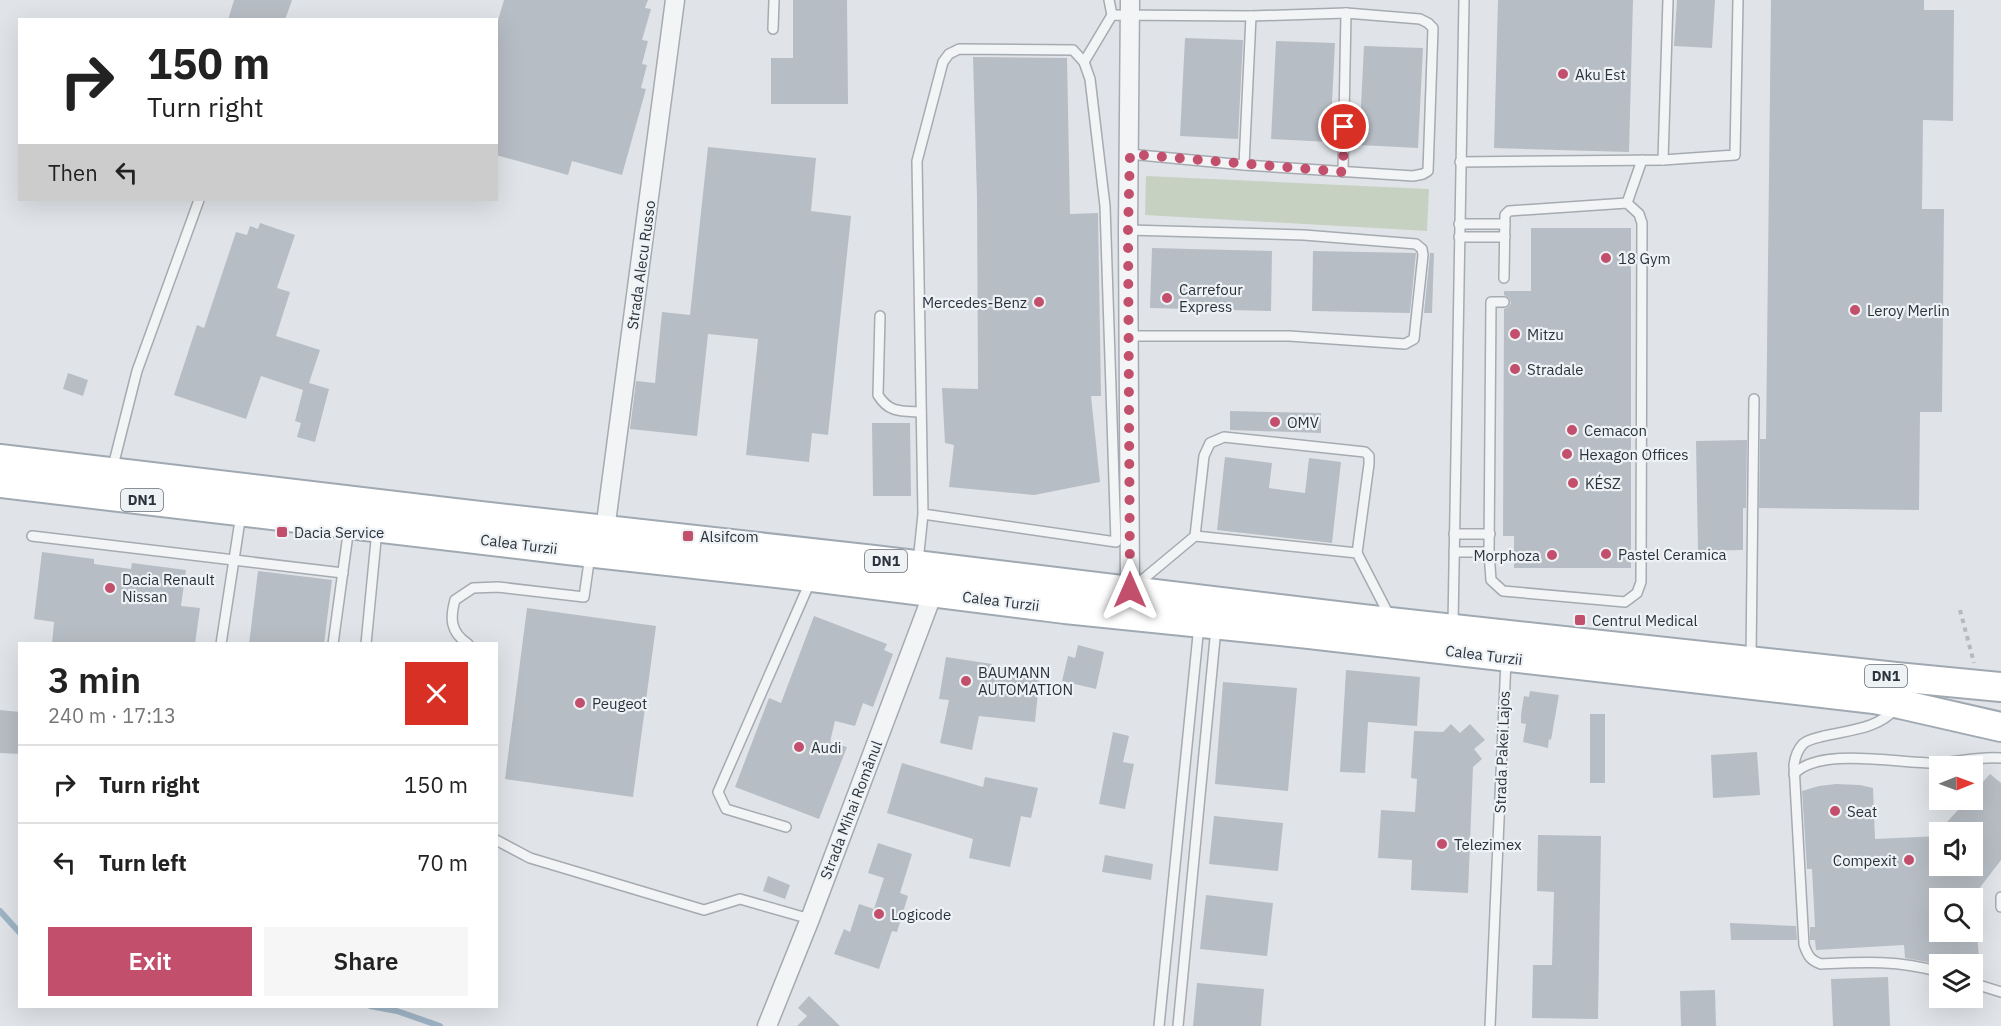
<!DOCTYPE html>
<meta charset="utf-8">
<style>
body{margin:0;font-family:"IBM Plex Sans",sans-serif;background:#f6f6f6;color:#222;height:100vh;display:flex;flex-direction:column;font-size:22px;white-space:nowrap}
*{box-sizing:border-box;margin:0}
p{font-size:20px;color:#767676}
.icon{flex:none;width:33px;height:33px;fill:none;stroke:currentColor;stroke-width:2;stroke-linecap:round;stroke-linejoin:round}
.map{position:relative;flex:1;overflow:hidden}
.side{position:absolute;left:18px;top:642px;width:480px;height:366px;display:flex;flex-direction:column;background:#fff;border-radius:0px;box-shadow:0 6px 24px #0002}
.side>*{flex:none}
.hud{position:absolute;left:18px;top:18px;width:480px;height:183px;border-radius:0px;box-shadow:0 6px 24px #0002;background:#fff;color:#222;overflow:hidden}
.needle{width:39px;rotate:89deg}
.controls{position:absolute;left:1929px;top:756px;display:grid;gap:12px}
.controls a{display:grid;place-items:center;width:54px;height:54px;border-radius:0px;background:#fff;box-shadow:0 6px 24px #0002;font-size:30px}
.pin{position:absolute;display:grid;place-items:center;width:51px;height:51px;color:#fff;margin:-26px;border:3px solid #fff;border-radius:50%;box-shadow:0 2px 6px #0007}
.me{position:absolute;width:66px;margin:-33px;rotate:0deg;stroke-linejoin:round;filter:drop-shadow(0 0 4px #0008)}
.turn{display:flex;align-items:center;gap:21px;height:126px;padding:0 30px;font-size:27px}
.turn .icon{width:78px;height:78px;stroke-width:2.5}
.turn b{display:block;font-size:42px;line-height:51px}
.then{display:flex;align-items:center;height:57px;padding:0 30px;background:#0003;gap:12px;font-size:22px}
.round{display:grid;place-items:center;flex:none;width:63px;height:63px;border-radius:0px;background:#f6f6f6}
.overview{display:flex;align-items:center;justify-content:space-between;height:102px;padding:0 30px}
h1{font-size:36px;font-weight:600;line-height:45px}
.cta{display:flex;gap:12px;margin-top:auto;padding:12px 30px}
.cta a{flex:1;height:69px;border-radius:0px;background:#c24f6c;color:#fff;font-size:24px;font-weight:600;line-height:69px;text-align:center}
.cta a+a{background:#f6f6f6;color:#222}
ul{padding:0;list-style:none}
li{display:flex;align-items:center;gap:18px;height:78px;padding:0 30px;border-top:2px solid #e0e0e0}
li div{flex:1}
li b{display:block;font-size:22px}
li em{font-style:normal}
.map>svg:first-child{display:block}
.green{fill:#c7d1c2}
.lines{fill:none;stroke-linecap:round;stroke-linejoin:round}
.stream{stroke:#9eb4c5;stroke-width:6}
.building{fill:#b7bdc4}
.lane-casing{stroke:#a6abb1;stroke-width:12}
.street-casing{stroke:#a6abb1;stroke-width:21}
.primary-casing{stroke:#a0a9b2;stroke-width:32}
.path{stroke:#b6babe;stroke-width:4;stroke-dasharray:4.5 4.5;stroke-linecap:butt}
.lane{stroke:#f2f4f6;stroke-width:9}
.street{stroke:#f2f4f6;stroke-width:18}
.primary{stroke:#fff;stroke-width:28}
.route{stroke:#c24f6c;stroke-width:10;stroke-dasharray:0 18}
.poi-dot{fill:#c24f6c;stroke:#eff2f5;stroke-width:2}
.labels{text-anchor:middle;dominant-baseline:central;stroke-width:4.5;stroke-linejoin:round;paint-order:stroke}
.shield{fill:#eff2f5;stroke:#656c74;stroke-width:1.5}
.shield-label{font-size:14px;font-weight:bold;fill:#2a333d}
.poi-label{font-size:15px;fill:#2a333d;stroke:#eff2f5;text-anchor:start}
.street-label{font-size:15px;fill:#2a333d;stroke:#eff2f5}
</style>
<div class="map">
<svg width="2001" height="1026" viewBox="0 0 2001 1026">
<rect width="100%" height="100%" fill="#e0e4e8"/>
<polygon class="green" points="1146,176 1429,189 1427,231 1145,215"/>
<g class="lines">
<g class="stream">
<polyline points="0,911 20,933"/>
<polyline points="370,1006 397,1011 440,1026"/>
</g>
</g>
<g class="building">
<polygon points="234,0 292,0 285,20 228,20"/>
<polygon points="504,0 648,0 645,8 651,9 642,40 648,41 642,64 647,65 641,88 646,89 622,175 572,161 568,175 496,155 496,27"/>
<polygon points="793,0 847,0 848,104 771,104 771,58 793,58"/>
<polygon points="1498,0 1633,0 1629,152 1494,148"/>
<polygon points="1677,0 1715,0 1712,48 1674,46"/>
<polygon points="1771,0 1924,0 1924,10 1954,10 1953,121 1923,120 1922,209 1944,209 1942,412 1920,412 1919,510 1759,508 1760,439 1766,439"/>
<polygon points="1185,38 1243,40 1238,139 1180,136"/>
<polygon points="1276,41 1335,43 1330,142 1271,139"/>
<polygon points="1364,46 1423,48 1418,148 1359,145"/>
<polygon points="973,57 1067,58 1070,214 1098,213 1101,396 1091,396 1100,482 1034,495 949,487 954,445 945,443 942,388 978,389 977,198"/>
<polygon points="708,147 816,158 811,211 851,216 828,435 812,433 809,462 746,455 758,339 708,334 697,436 630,429 636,381 655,383 662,312 690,315"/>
<polygon points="260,223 295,235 277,288 290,292 276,336 320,350 309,383 329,389 315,442 297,437 301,423 295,421 303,390 261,376 246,419 174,395 197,325 204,328 236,232 247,235 250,226 258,229"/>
<polygon points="1531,228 1631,228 1631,568 1514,568 1514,536 1503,536 1504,309 1508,307 1511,303 1509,298 1504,295 1504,291 1531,291"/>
<polygon points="1152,248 1272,251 1271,311 1150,308"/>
<polygon points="1313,251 1416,253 1410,313 1312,311"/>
<polygon points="1430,253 1434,253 1432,313 1424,313"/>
<polygon points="68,373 88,380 83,396 63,389"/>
<polygon points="1230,411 1321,413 1321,433 1230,430"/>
<polygon points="872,423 910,423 911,496 873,496"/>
<polygon points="1747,440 1746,508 1743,508 1743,550 1698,551 1696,441"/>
<polygon points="1225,457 1272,463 1269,488 1305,493 1309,458 1341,462 1332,543 1217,530"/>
<polygon points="42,552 94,559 94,564 131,569 132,563 186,570 181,606 200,608 195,644 52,644 54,622 34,619"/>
<polygon points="258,571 332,580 324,644 249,644"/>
<polygon points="527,608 656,626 633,797 505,779"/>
<polygon points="814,616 887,644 884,650 893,654 873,707 863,703 855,726 835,721 830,742 847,747 819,819 735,787 769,698 781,703"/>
<polygon points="1078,645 1104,652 1096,689 1062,681 1068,656 1075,658"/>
<polygon points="946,657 992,664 991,667 1040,672 1035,722 979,716 972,750 940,743 949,700 939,699"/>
<polygon points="1346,670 1420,677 1417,726 1368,722 1365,773 1340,772"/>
<polygon points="1223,682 1297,688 1288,791 1215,784"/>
<polygon points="1530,691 1559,695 1551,740 1549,739 1548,748 1523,742 1526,724 1521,723 1521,715 1524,696 1529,697"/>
<polygon points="0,710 20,712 20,754 0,753"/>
<rect x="1590" y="714" width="15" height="69"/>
<polygon points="1451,724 1460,733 1470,724 1485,740 1474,749 1482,759 1473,767 1468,893 1411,890 1412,860 1378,858 1381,810 1415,812 1417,779 1411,778 1414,731 1443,732"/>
<polygon points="1113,732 1129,736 1123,762 1134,764 1125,809 1099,804"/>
<polygon points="1757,752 1760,795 1713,798 1711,755"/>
<polygon points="902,763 983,787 985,777 1038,788 1031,818 1021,816 1010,867 969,858 973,839 887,813"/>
<polygon points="1990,774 2001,783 2001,860 1972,898 1940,898 1940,932 1977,932 1979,959 1928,962 1905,958 1904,945 1816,950 1815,940 1810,940 1810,927 1815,927 1812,869 1807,869 1802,791 1819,786 1836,784 1860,785 1873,788 1875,839 1940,836 1940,866 1972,866 1972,832 1938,832 1967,800 1972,800 1972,794"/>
<polygon points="1214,816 1283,823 1278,871 1209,864"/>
<polygon points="1538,835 1601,836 1598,1019 1532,1018 1533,965 1552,965 1554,892 1537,891"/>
<polygon points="878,843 912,854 900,893 908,896 897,932 892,931 879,969 834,954 844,929 850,932 859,904 874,909 884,878 868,873"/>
<polygon points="1105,855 1153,864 1151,880 1102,872"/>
<polygon points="768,876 790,885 785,899 763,891"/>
<polygon points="1206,895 1273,903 1267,956 1200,949"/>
<polygon points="1730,923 1796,926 1797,940 1731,940"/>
<polygon points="1888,977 1890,1026 1833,1026 1831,979"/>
<polygon points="1197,983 1264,989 1261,1026 1193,1026"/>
<polygon points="1715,990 1716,1026 1681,1026 1680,991"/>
<polygon points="809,996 840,1026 797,1026 807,1016 798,1008"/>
</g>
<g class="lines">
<defs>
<g id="lane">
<polyline points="1109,0 1112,15"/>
<polyline points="773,29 774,0"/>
<polyline points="1084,62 1112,15 1251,16 1346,13 1420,19 1428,23 1433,28 1428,171 1423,174 1413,176 1244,165 1129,154"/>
<polyline points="1663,160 1735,155 1738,0"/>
<polyline points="1460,162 1663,160 1668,0"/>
<polyline points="1244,165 1251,16"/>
<polyline points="1343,172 1346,13"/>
<polyline points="1627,203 1642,160"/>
<polyline points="1459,224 1505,224"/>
<polyline points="1128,230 1304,235 1416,244 1422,249 1423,255 1414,339 1405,344 1289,336 1128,336"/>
<polyline points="1459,237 1505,237"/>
<path d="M 880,316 L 878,395 C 889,413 901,411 921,412"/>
<polyline points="112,470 137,371 199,200"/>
<polyline points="1454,534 1490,534"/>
<polyline points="32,536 343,573"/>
<polyline points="1195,536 1204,456 1210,443 1224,437 1365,452 1369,456 1369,464 1357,553"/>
<polyline points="1454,552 1489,552 1491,580 1503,591 1625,602 1637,593 1641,582 1642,223 1639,214 1627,203 1509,211 1505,215 1504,278"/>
<polyline points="1489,552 1491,302 1504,302"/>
<polyline points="918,562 923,514 1116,542 1105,206 1090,79 1084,62 1073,50 959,49 949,54 943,62 917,161 923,514"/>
<polyline points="1135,586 1195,536 1357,553 1390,617"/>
<polyline points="1453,624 1464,0"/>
<polyline points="221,644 241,514"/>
<polyline points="333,644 349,527"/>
<polyline points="366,644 377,530"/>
<path d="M 468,644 C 450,632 450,618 455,600 L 473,588 L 498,587 L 584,597 L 590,555"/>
<polyline points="1751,658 1754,399"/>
<path d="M 1896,708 C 1878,729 1850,730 1824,736 C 1817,738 1808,739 1803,744 C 1797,750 1795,758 1794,765 L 1804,945 C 1808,956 1810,960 1821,964 C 1863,962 1898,960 1940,972"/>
<path d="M 1794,774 C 1820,746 1901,764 1937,763 C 1958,762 1980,756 2001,758"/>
<polyline points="786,827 726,809 718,792 810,582"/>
<polyline points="496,840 530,858 704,910 740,899 810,919"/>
<polyline points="2001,897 2001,907"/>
<polyline points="1972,983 2001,992"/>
<polyline points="1159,1026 1199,625"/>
<polyline points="1178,1026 1216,628"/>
<polyline points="1490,1026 1506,660"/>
</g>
<g id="street">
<polyline points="1130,0 1128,230 1130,590"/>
<polyline points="605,530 675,0"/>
<polyline points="767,1026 810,919 933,593"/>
</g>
<g id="primary">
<polyline points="0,459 454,513 874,560 1362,619 1896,677 2001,687"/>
<polyline points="0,483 568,550 812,577 1065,609 1309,634 1874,699 1900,704 2001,727"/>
</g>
</defs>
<use href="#lane" class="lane-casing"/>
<use href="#street" class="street-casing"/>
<use href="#primary" class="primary-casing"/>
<polyline class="path" points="1960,610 1974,663"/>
<use href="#lane" class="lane"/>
<use href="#street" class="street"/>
<use href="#primary" class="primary"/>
</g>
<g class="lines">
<polyline class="route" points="1130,590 1128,230 1130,154 1343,172 1344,127"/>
</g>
<g class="poi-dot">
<circle cx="1563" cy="74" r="6"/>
<circle cx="1606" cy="258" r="6"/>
<circle cx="1167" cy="298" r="6"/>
<circle cx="1039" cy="302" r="6"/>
<circle cx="1855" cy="310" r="6"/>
<circle cx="1515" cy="334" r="6"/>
<circle cx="1515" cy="369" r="6"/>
<circle cx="1275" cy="422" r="6"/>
<circle cx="1572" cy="430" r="6"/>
<circle cx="1567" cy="454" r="6"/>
<circle cx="1573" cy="483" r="6"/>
<rect x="276" y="526" width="12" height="12" rx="3"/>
<rect x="682" y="530" width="12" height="12" rx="3"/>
<circle cx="1606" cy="554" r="6"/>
<circle cx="1552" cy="555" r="6"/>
<circle cx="110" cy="588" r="6"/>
<rect x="1574" y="614" width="12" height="12" rx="3"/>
<circle cx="966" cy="681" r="6"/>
<circle cx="580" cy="703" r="6"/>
<circle cx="799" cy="747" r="6"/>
<circle cx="1835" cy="811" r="6"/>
<circle cx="1442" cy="844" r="6"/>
<circle cx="1909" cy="860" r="6"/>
<circle cx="879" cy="914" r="6"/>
</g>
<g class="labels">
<g class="shield">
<rect x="121" y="489" width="42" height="22" rx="4.5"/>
<rect x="865" y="550" width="42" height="22" rx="4.5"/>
<rect x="1865" y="665" width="42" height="22" rx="4.5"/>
</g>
<g class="shield-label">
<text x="142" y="500">DN1</text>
<text x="886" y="561">DN1</text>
<text x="1886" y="676">DN1</text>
</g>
<g class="poi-label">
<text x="1575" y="74">Aku Est</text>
<text x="1618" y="258">18 Gym</text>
<text x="1179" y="289">Carrefour<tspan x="1179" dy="17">Express</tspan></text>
<text x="1027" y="302" text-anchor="end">Mercedes-Benz</text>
<text x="1867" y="310">Leroy Merlin</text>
<text x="1527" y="334">Mitzu</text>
<text x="1527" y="369">Stradale</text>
<text x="1287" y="422">OMV</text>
<text x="1584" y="430">Cemacon</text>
<text x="1579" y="454">Hexagon Offices</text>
<text x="1585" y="483">KÉSZ</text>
<text x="294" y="532">Dacia Service</text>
<text x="700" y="536">Alsifcom</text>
<text x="1618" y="554">Pastel Ceramica</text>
<text x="1540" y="555" text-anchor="end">Morphoza</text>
<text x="122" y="579">Dacia Renault<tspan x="122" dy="17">Nissan</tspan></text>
<text x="1592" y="620">Centrul Medical</text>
<text x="978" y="672">BAUMANN<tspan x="978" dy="17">AUTOMATION</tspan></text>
<text x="592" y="703">Peugeot</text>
<text x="811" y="747">Audi</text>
<text x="1847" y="811">Seat</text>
<text x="1454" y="844">Telezimex</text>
<text x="1897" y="860" text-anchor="end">Compexit</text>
<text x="891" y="914">Logicode</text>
</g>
<g class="street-label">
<text transform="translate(641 265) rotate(-82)">Strada Alecu Russo</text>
<text transform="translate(519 544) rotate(7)">Calea Turzii</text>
<text transform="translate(1001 601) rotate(7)">Calea Turzii</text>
<text transform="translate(1484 655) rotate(7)">Calea Turzii</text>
<text transform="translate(1502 752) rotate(-88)">Strada Pakei Lajos</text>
<text transform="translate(851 810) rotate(-69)">Strada Mihai Românul</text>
</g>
</g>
</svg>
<div class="controls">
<a><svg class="needle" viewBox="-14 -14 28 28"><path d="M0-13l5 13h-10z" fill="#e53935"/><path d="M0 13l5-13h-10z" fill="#767676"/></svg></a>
<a><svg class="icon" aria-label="sound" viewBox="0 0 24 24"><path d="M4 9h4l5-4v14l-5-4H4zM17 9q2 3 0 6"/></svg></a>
<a><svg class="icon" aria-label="search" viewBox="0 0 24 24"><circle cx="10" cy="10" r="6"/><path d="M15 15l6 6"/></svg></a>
<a><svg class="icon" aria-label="layers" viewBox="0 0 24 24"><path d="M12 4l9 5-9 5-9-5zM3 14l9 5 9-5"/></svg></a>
</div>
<div class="pin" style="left:1344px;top:127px;background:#d93025"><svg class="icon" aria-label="arrive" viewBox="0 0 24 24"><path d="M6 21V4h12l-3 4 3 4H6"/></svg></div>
<svg class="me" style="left:1130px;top:590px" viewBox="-20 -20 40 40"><path d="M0-17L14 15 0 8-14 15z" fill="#c24f6c" stroke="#fff" stroke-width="4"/></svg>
<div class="hud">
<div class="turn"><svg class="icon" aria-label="right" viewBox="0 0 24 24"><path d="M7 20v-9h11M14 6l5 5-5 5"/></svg><div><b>150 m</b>Turn right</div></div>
<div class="then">Then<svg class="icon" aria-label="left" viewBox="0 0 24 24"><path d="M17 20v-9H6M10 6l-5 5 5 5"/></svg></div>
</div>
<section class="side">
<div class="overview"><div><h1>3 min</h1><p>240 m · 17:13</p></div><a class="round" style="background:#d93025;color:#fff"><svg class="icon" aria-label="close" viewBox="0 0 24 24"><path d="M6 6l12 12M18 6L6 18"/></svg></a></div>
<ul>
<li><svg class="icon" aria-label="right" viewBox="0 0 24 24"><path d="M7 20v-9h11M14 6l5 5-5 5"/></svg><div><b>Turn right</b></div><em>150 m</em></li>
<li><svg class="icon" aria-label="left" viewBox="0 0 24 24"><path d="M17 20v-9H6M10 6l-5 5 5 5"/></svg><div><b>Turn left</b></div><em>70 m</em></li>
</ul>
<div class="cta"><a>Exit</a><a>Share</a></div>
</section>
</div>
